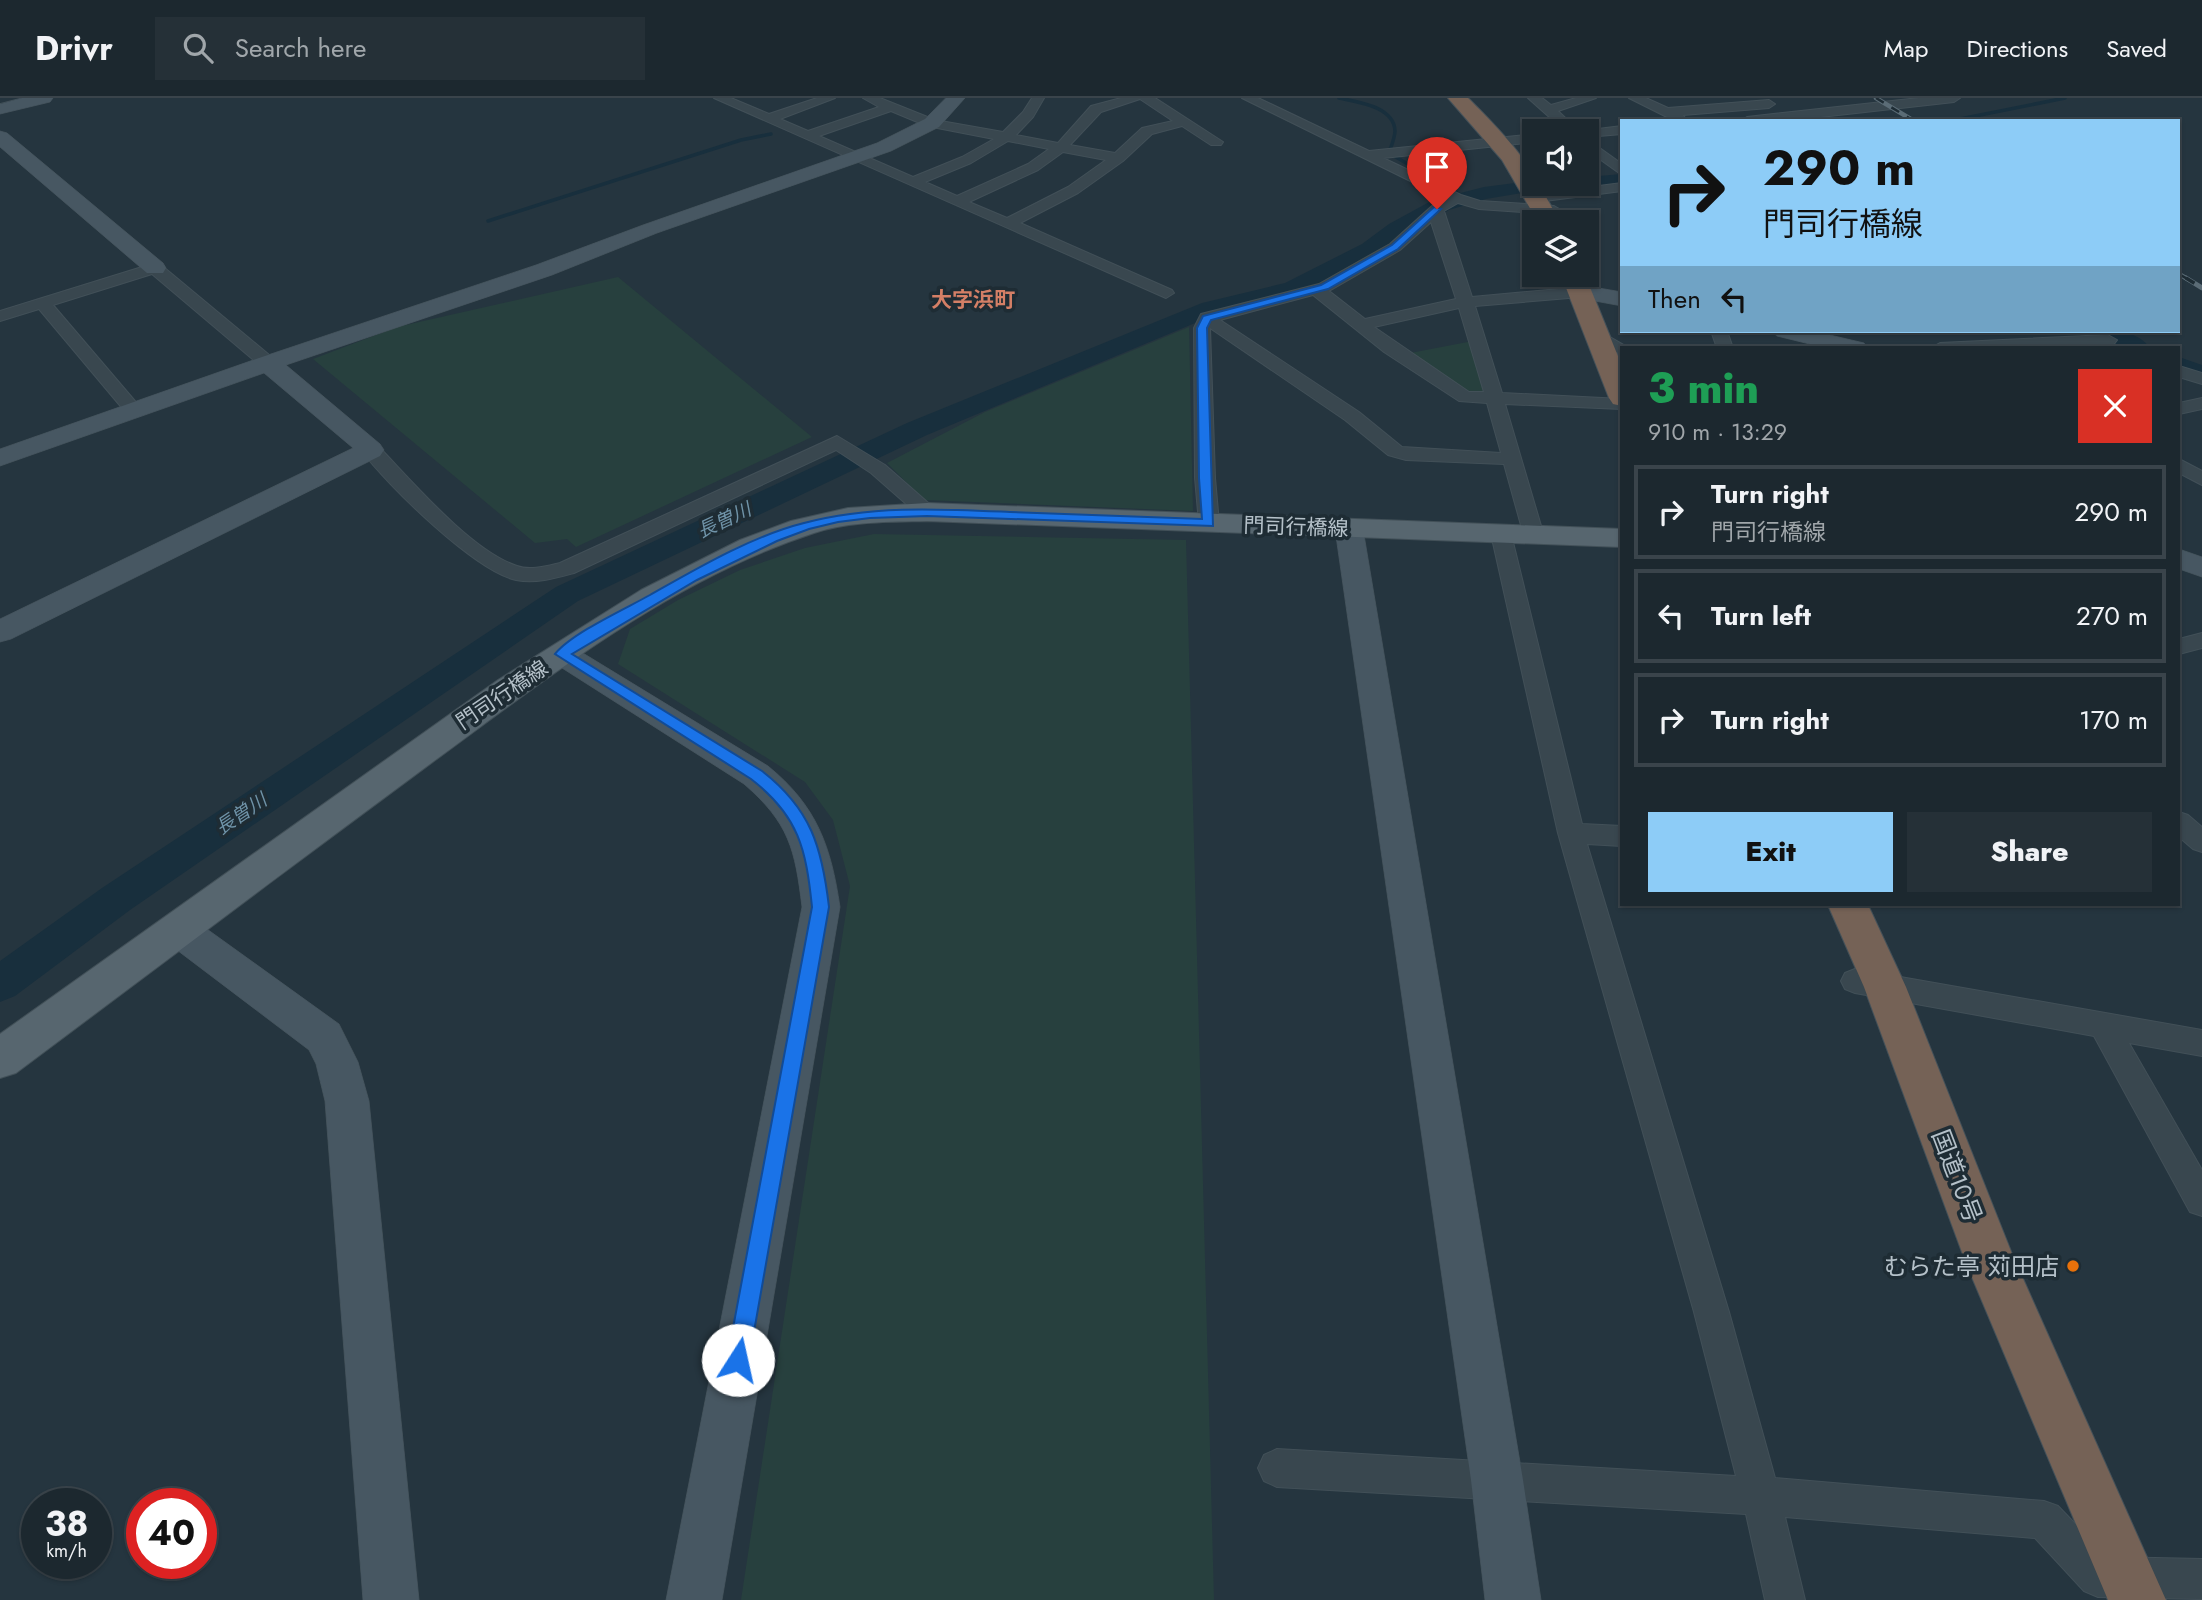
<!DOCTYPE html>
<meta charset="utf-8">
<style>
body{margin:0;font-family:Jost,"Noto Sans JP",sans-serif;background:#253037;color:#f1f3f6;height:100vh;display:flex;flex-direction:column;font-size:26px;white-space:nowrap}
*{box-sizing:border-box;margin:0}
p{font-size:23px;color:#a0a6aa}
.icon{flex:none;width:38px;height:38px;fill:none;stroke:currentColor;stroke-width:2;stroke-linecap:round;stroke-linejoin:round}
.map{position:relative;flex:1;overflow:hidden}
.sheet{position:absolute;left:1620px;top:248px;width:560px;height:560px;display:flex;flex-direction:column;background:#1c282f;border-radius:0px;box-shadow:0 2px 5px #0004,0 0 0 2px #3a444b}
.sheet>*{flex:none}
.banner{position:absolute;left:1620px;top:21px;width:560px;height:214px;border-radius:0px;box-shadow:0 2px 5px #0004,0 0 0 2px #3a444b;background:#8dccf7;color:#111;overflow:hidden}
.tools{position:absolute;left:1522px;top:21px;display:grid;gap:14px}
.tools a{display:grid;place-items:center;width:77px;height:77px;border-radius:0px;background:#1c282f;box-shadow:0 2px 5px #0004,0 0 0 2px #3a444b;font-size:35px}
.speed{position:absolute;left:21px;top:1390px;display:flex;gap:14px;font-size:35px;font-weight:700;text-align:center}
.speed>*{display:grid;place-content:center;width:91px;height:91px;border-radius:50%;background:#1c282f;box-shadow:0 2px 5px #0004,0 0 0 2px #3a444b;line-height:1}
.speed small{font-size:18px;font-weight:400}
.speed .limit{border:10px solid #d22;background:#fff;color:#111}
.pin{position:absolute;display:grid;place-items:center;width:60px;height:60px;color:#fff;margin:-72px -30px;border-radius:50% 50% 50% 0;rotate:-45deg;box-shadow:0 0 7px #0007}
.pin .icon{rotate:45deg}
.me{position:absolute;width:77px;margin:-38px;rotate:10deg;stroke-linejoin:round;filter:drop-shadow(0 0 5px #0008)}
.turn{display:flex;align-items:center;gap:24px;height:147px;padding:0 28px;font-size:32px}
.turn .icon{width:91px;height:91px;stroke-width:2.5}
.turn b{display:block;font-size:49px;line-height:60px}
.then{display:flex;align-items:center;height:66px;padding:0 28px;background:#0003;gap:14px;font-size:26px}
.round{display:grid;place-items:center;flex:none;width:74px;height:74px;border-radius:0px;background:#253037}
.headline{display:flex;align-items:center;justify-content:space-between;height:119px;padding:0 28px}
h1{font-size:42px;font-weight:800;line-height:52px;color:#1e9e55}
.cta{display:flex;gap:14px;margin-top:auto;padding:14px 28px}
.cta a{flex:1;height:80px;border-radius:0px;background:#8dccf7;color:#111;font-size:28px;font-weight:800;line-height:80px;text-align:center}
.cta a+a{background:#253037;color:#f1f3f6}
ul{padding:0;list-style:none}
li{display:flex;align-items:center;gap:21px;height:94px;margin:0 14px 10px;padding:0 14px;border:4px solid #3a444b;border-radius:0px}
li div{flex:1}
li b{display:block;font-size:26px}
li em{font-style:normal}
header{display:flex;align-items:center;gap:42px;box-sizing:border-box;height:98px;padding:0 35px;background:#1c282f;border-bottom:2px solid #3a444b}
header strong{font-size:33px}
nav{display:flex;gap:38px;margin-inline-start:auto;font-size:24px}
.search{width:490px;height:63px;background:#253037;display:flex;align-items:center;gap:18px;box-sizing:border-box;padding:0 24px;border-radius:0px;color:#a0a6aa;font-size:26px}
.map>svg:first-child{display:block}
.green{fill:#27403e}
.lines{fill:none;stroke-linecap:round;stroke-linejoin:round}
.stream{stroke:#182f3d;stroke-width:3.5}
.river{fill:#182f3d;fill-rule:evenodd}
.street-casing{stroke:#425058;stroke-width:2}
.secondary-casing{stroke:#425058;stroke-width:1}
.primary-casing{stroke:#425058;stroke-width:2}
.highway-casing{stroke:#445159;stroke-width:2}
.street{fill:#39474f;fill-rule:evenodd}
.secondary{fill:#475762;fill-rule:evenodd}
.primary{fill:#57666f;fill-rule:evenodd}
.highway{fill:#756256;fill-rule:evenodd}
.rail-far1-casing{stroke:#5b6c76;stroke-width:4.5}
.rail-casing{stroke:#5b6c76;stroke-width:5}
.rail-far1{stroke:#1e2c34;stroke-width:2.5;stroke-dasharray:9;stroke-linecap:butt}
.rail{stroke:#1e2c34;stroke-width:3.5;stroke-dasharray:10;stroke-linecap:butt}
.route{fill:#1a73e8;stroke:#114b97;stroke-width:2}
.food-dot{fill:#e8710a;stroke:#1e2c34;stroke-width:2.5}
.labels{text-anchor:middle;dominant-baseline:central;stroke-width:7;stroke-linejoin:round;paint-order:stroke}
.far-water-label{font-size:19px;font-style:italic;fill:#6f93a8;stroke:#1e2c34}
.far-quarter-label{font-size:21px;font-weight:bold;fill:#d47f66;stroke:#1e2c34}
.street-label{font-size:21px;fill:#b5c1c9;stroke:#1e2c34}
.near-street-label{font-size:24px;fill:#b5c1c9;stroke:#1e2c34}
.near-poi-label{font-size:24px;fill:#b5c1c9;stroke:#1e2c34;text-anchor:end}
</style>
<header>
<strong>Drivr</strong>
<div class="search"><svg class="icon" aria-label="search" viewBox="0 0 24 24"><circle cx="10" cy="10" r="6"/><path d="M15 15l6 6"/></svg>Search here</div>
<nav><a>Map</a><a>Directions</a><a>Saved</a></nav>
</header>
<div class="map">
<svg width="2202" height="1502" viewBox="0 0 2202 1502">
<rect width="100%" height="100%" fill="#25353f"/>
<g class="green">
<polygon points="618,179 812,339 576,449 567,441 535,445 313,261 397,229"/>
<polygon points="1189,229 1193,413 924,402 887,365 985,314"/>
<polygon points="1478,242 1493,299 1465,299 1400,257"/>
<polygon points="874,436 1186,442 1214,1502 741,1502 850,788 833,722 805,684 618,566 630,531 678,502 740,472 805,450"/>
</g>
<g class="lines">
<g class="stream">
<path d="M 1339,0 C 1357,4 1394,8 1395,33 C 1395,39 1391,49 1389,55 L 1464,99"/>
<polyline points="1950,23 2065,0"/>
<polyline points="488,123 741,42 771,36"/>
</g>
<g class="river">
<polygon points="1622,76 1622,88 1555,95 1548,93 1544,89 1547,86 1587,86 1587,79"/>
<polygon points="1515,85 1522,87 1526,91 1522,95 1486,101 1449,112 1405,136 1378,156 1301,195 1219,215 927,337 578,503 130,812 15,898 0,904 0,863 102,790 556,489 907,325 1202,205 1285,185 1362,146 1389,126 1433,102 1484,89"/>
<path d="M 2092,233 C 2112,233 2137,231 2150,250 C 2130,251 2103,252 2092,233 Z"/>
<polygon points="2179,259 2202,267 2202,284 2179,276"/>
</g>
<defs>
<g id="street">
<path d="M 714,0 L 731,0 L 769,16 L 817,0 L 835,0 L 780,21 L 808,33 L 879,9 L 863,0 L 880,0 L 935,22 L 1003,34 L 1023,14 L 1032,0 L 1044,0 L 1033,19 L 1016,37 L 1058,45 L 1091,8 L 1121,0 L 1155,0 L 1223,44 L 1221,47 L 1211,47 L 1182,28 L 1152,36 L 1123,63 L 1078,95 L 1020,125 L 1172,192 L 1174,195 L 1166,200 ZM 1140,1 L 1173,23 L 1142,30 L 1115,55 L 1070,47 L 1101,14 ZM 891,13 L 927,28 L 994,41 L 962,59 L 913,79 L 819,38 ZM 1008,43 L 1049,51 L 1028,66 L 957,98 L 925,84 L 971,65 ZM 1063,54 L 1106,62 L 1068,89 L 1007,120 L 969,104 L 1038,72 Z"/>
<path d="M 1242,0 L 1258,0 L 1369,53 L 1535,36 L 1535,44 L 1383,60 L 1461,97 L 1480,103 L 1554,108 L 1561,112 L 1554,116 L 1479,111 L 1458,105 L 1444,113 L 1472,199 L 1581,189 L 1589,194 L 1581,199 L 1475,208 L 1502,295 L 1622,301 L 1622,311 L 1505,306 L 1544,438 L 1541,442 L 1527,442 L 1524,438 L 1504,366 L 1406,362 L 1388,357 L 1345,322 L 1210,230 L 1215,380 L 1219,425 L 1216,429 L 1202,429 L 1199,425 L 1195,380 L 1194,230 L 1201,216 L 1319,186 L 1390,146 L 1432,108 L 1445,100 ZM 1431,124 L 1456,201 L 1365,221 L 1329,193 L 1400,152 ZM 1313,197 L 1384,254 L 1459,303 L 1487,305 L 1501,355 L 1402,349 L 1359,314 L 1220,222 ZM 1459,210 L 1484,294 L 1469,294 L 1374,229 Z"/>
<polygon points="1528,0 1542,0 1551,7 1576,0 1596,0 1558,13 1579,33 1565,33"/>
<polygon points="1629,0 1646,0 1668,10 1769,2 1775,6 1769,10 1683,17 1687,23 1675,23"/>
<polygon points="1919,0 1960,0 1954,4 1785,23 1741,23 1747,19"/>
<polygon points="1622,28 1622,36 1587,39 1587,33 1582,33"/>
<polygon points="1587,41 1622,66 1622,77 1587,52"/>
<polygon points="1622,85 1622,93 1537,104 1530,100 1537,96"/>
<polygon points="155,165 161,167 274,261 277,265 274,269 262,269 152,176 53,207 140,309 143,313 134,319 128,317 39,211 0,223 0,213"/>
<polygon points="1596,231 1629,250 1622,250 1622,257 1590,240 1588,236"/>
<polygon points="1711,233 1727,233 1733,250 1717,250"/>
<polygon points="2108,237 2117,242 2114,246 2043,250 1931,250 1940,245"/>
<polygon points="2179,268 2202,275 2202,286 2179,279"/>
<polygon points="2202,300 2202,311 2179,316 2179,305"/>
<path d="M 837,338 L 885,367 L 934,410 L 937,414 L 934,418 L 920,418 L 871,375 L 836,352 L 574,475 C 556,480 536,486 516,482 C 475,473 387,387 361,352 L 364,348 L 378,348 C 412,383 471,453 517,468 C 530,473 547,468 560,465 Z"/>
<polygon points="2179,361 2202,373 2202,387 2179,375"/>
<polygon points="1501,430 1508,432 1511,436 1582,726 1622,728 1622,748 1587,746 1729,1214 1775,1380 2044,1403 2058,1408 2107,1459 2202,1461 2202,1501 2098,1499 2084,1493 2035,1440 1785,1419 1805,1502 1765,1502 1746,1416 1277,1389 1264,1383 1258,1370 1264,1357 1277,1351 1736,1378 1694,1214 1558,735 1491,436 1494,432"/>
<polygon points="2202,535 2202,550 2179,556 2179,541"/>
<polygon points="2179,714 2188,717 2202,729 2202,754 2193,751 2179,739"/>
<polygon points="1855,871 2202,932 2202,958 2129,945 2202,1072 2202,1118 2190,1114 2094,938 1855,895 1845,891 1841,883 1845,875"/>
</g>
<g id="secondary">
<polygon points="22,0 53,0 50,4 0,16 0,6"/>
<polygon points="946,0 965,0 939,29 891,53 657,135 552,177 286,267 380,346 384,352 380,358 11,541 0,544 0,521 353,350 264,275 0,368 0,351 259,260 536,167 643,127 877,45 925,21"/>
<polygon points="0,33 7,35 163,165 166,170 163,175 147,175 0,49"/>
<polygon points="1581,187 1622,194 1622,208 1573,199 1570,194 1573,189"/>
<polygon points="1773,233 1813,233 1864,245 1867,250 1826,250 1777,238"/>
<polygon points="1349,422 1359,425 1363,431 1523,1382 1541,1502 1485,1502 1471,1382 1335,431 1339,425"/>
<polygon points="2179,451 2202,459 2202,479 2179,471"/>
<path d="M 562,545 L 573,549 L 768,668 C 817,708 831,748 840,809 L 722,1502 L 666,1502 L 802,809 C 795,751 789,725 744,686 L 551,563 L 546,556 L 551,549 Z"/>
<polygon points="179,816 193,821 339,926 358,964 369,1003 419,1502 363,1502 325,1003 316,966 309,952 165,843 160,832 165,821"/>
</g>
<path id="primary" d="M 927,405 L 1622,431 L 1622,449 L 927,423 C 890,424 850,423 814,435 C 673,481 551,577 434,663 C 294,766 155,871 16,975 L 0,980 L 0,936 L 498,582 L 641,492 L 740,442 L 791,423 L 848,410 Z"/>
<g id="highway">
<path d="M 1448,0 L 1468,0 C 1483,15 1535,66 1535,86 L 1541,90 L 1560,124 L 1538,124 L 1502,62 Z"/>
<polygon points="1561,177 1585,177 1622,268 1622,308 1613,306 1609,300"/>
<polygon points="1828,807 1868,807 1906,889 2012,1156 2166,1502 2108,1502 1966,1165 1864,889"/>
</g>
</defs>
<use href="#street" class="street-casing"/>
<use href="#secondary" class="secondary-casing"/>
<use href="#primary" class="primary-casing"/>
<use href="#highway" class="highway-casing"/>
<use href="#street" class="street"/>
<use href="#secondary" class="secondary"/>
<use href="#primary" class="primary"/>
<use href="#highway" class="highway"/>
<defs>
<g id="rail-far1">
<polyline points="1876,0 1914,23"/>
<polyline points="2179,176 2189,182"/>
</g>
<polyline id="rail" points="2186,180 2202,190"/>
</defs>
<use href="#rail-far1" class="rail-far1-casing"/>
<use href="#rail" class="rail-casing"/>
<use href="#rail-far1" class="rail-far1"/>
<use href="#rail" class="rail"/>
</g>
<path class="route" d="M 1434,109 L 1441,111 L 1398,151 L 1328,191 L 1211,222 L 1207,230 L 1213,428 L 927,418 L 870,420 L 838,424 L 809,431 L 777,443 L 697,482 L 572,556 L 762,673 C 811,711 822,749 829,809 L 749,1262 L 745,1270 L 738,1273 L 730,1270 L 727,1262 L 812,809 C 806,751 799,718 751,681 L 555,556 C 572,535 625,511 650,497 C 696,471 752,438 804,425 C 872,407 941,411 1010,414 C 1074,416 1138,419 1202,421 L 1199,380 L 1197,230 L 1203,218 L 1321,187 L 1392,147 Z"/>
<circle class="food-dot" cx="2073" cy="1168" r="7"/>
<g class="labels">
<g class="far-water-label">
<text transform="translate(724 422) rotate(-25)">長曽川</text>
<text transform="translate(241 716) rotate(-34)">長曽川</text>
</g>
<g class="far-quarter-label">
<text x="973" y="202">大字浜町</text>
</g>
<g class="street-label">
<text transform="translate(1296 429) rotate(2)">門司行橋線</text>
<text transform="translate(502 597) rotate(-34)">門司行橋線</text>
</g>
<g class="near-street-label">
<text transform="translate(1957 1078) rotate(69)">国道10号</text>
</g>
<g class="near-poi-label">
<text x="2059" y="1168">むらた亭 苅田店</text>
</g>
</g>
</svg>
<div class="tools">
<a><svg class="icon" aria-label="sound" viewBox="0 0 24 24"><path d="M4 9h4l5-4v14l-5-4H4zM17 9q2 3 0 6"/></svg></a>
<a><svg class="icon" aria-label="layers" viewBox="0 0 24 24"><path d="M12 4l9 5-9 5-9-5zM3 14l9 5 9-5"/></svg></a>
</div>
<div class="speed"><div>38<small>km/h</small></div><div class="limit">40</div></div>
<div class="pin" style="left:1437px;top:111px;background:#d93025"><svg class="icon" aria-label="arrive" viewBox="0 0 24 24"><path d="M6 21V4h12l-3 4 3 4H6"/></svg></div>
<svg class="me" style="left:738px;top:1262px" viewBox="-20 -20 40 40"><circle r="19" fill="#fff"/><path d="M0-13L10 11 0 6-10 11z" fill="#1a73e8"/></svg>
<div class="banner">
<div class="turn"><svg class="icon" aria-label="right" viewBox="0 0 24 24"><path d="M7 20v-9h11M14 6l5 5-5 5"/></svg><div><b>290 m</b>門司行橋線</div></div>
<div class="then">Then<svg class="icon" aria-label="left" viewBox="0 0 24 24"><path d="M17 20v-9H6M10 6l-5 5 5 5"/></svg></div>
</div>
<section class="sheet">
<div class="headline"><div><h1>3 min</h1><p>910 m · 13:29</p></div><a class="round" style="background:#d93025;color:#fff"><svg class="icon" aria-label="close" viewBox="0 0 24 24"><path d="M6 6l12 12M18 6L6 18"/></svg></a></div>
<ul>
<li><svg class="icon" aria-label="right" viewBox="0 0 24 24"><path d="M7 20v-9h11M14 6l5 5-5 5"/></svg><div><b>Turn right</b><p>門司行橋線</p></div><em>290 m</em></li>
<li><svg class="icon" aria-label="left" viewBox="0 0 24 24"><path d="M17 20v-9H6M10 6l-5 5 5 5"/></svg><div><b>Turn left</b></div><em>270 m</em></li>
<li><svg class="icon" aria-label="right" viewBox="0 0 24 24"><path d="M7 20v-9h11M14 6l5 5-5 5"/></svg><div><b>Turn right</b></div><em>170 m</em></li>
</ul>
<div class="cta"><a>Exit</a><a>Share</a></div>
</section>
</div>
